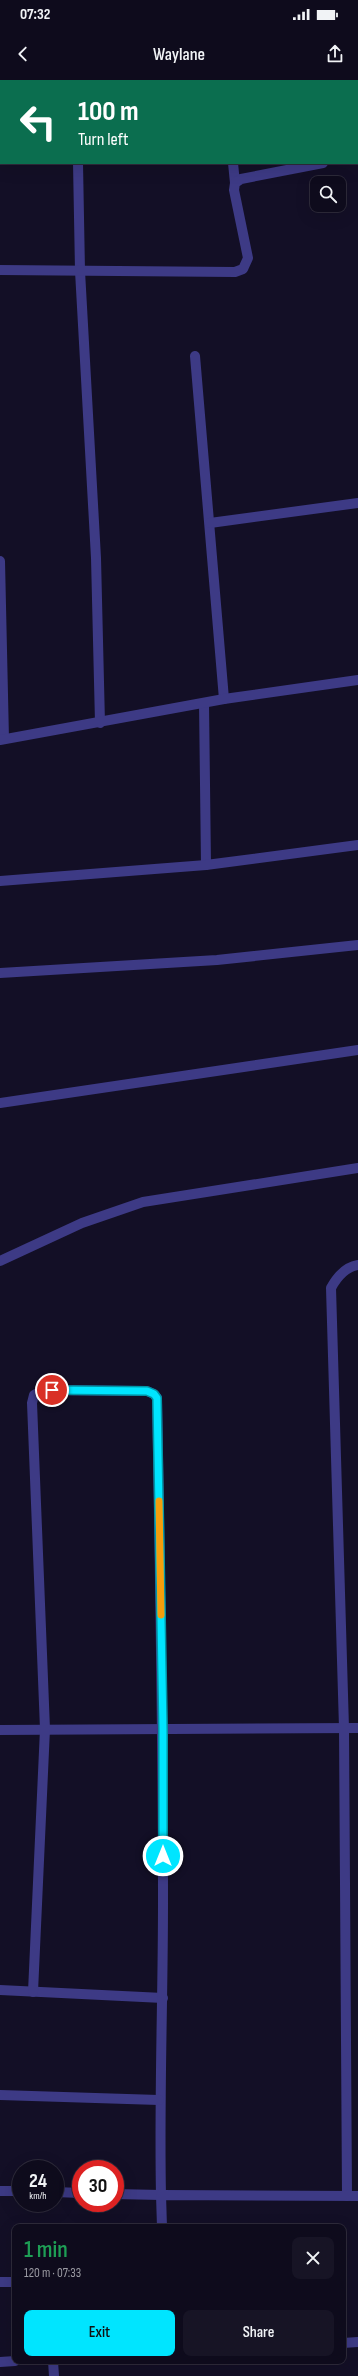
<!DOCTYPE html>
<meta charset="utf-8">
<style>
body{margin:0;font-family:"Sofia Sans Condensed",sans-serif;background:#171425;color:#f1f3f6;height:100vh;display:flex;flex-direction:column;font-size:15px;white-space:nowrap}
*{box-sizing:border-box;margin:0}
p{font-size:13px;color:#9b9ba3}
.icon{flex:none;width:22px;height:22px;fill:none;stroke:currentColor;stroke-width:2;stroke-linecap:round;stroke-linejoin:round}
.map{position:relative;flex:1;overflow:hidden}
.details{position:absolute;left:12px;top:2144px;width:334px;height:140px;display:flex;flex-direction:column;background:#0e0b1c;border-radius:8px;box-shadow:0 4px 16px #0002,0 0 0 1px #2e2b3b}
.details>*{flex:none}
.guide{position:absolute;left:0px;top:0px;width:358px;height:84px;box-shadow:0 4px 16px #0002,0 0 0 1px #2e2b3b;background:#0b6e4f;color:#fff;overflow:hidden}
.fabs{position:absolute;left:310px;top:96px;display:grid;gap:8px}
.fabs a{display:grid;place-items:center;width:36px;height:36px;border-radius:8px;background:#0e0b1c;box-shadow:0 4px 16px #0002,0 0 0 1px #2e2b3b;font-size:20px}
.speed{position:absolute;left:12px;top:2080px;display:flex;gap:8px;font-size:20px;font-weight:700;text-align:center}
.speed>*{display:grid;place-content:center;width:52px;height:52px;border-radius:50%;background:#0e0b1c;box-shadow:0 4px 16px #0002,0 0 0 1px #2e2b3b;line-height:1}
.speed small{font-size:10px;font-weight:400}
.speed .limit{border:6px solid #d22;background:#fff;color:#111}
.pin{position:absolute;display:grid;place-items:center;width:34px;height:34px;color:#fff;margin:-17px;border:2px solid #fff;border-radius:50%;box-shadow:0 1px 4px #0007}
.me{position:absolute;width:44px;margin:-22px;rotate:0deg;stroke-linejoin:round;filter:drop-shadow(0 0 3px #0008)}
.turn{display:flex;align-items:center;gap:14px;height:84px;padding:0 12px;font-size:18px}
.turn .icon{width:52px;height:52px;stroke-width:2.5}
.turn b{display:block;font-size:28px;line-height:34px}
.round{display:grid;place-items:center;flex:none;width:42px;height:42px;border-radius:8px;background:#171425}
.head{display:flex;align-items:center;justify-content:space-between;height:68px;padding:0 12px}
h1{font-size:24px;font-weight:600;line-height:30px;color:#1e9e55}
.primary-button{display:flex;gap:8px;margin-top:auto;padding:8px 12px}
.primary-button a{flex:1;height:46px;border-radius:8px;background:#00e5ff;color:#111;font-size:16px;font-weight:600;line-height:46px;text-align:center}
.primary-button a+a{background:#171425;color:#f1f3f6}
.status{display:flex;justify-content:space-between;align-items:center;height:28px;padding:0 20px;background:#0e0b1c;direction:ltr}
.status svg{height:11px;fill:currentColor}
header{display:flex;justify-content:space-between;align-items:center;height:52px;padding:0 12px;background:#0e0b1c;font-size:18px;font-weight:600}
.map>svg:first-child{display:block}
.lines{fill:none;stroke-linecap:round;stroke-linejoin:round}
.minor{stroke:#3d3a85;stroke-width:10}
.route-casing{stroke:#0095a6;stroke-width:10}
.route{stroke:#00e5ff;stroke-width:7}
.slow{stroke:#f59e0b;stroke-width:7}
</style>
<div class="status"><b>07:32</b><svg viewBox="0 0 49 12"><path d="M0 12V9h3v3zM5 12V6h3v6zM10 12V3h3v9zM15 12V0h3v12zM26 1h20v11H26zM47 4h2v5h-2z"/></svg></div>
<header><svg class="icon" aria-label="back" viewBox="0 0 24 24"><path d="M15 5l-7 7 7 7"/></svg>Waylane<svg class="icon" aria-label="share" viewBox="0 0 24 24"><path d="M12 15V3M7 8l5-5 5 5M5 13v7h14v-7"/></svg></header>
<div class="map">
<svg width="358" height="2296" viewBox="0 0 358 2296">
<rect width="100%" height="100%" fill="#130f26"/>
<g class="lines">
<g class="minor">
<polyline points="77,0 77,1"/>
<polyline points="226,0 226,1"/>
<polyline points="357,76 358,76"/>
<polyline points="78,83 80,191 96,478 100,643"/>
<polyline points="233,83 235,103"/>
<polyline points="0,190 235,192 243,189 248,178 234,110 235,103 241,99 323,83"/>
<polyline points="195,276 224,619"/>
<polyline points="210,443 358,423"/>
<polyline points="0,481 4,659"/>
<polyline points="204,623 206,785"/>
<polyline points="0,660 224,619 358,600"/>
<polyline points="0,801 206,785 358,765"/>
<polyline points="0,893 217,880 358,865"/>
<polyline points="0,1023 358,970"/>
<polyline points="0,1181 82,1143 143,1122 358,1088"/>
<polyline points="0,1650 358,1648"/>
<polyline points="0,1910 163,1918"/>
<path d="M 33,1912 L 45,1649 L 32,1323 L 34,1315 L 41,1311 L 52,1310 L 147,1311 L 154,1314 L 157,1318 C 160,1486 163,1654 163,1823 C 163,1920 159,2018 161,2115 L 115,2114"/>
<polyline points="0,2015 159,2020"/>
<polyline points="0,2111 21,2111"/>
<polyline points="55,2112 81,2113"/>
<path d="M 347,2116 L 344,1648 L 331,1208 C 337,1197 345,1187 358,1185"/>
<polyline points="162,2147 161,2115 358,2116"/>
<polyline points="0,2202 15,2202"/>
<polyline points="343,2263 358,2262"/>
<polyline points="53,2281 54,2296"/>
<polyline points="0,2282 15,2281"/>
</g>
</g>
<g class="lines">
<defs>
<polyline id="route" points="52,1310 147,1311 154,1314 157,1318 163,1649 163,1776"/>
</defs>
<use href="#route" class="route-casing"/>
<use href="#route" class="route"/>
<polyline class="slow" points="159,1421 161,1535"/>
</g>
</svg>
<div class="fabs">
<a><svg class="icon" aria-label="search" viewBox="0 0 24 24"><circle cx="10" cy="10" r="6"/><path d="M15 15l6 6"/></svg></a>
</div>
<div class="speed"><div>24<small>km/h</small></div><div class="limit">30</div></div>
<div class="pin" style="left:52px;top:1310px;background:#d93025"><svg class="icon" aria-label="arrive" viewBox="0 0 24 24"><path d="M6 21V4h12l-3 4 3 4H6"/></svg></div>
<svg class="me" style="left:163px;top:1776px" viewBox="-20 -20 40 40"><circle r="17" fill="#00e5ff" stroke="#fff" stroke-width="3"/><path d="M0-11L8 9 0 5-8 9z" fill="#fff"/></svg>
<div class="guide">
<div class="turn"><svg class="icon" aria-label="left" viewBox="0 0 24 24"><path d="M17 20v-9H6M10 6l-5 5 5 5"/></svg><div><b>100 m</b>Turn left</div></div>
</div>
<section class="details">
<div class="head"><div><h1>1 min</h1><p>120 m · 07:33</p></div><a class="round"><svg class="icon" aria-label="close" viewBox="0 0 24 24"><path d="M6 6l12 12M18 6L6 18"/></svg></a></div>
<div class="primary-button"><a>Exit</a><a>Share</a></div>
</section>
</div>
